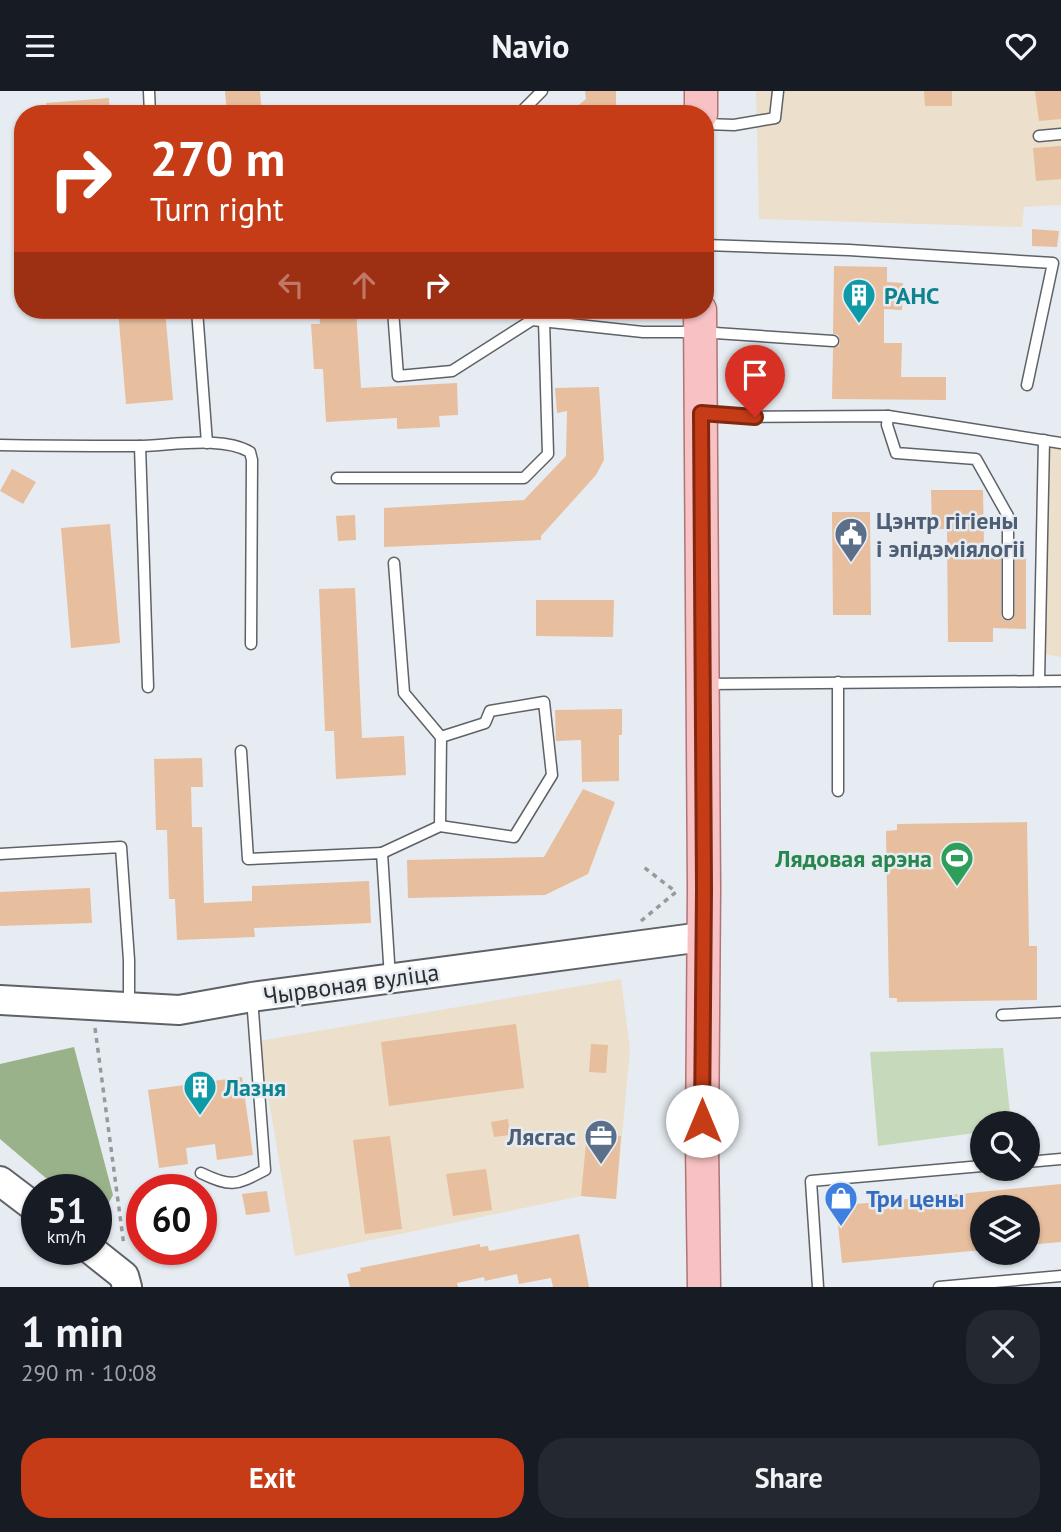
<!DOCTYPE html>
<meta charset="utf-8">
<style>
body{margin:0;font-family:"PT Sans",sans-serif;background:#242831;color:#f1f3f6;height:100vh;display:flex;flex-direction:column;font-size:26px;white-space:nowrap}
*{box-sizing:border-box;margin:0}
p{font-size:23px;color:#9ea1a6}
.icon{flex:none;width:38px;height:38px;fill:none;stroke:currentColor;stroke-width:2;stroke-linecap:round;stroke-linejoin:round}
.map{position:relative;height:1196px;overflow:hidden}
.panel{display:flex;flex-direction:column;background:#171b24;flex:1}
.panel>*{flex:none}
.banner{position:absolute;left:14px;top:14px;width:700px;height:214px;border-radius:28px;box-shadow:0 2px 5px #0004;background:#c53c17;color:#fff;overflow:hidden}
.buttons{position:absolute;left:970px;top:1020px;display:grid;gap:14px}
.buttons a{display:grid;place-items:center;width:70px;height:70px;border-radius:50%;background:#171b24;box-shadow:0 2px 5px #0004;font-size:35px}
.speed{position:absolute;left:21px;top:1083px;display:flex;gap:14px;font-size:35px;font-weight:700;text-align:center}
.speed>*{display:grid;place-content:center;width:91px;height:91px;border-radius:50%;background:#171b24;box-shadow:0 2px 5px #0004;line-height:1}
.speed small{font-size:18px;font-weight:400}
.speed .limit{border:10px solid #d22;background:#fff;color:#111}
.pin{position:absolute;display:grid;place-items:center;width:60px;height:60px;color:#fff;margin:-72px -30px;border-radius:50% 50% 50% 0;rotate:-45deg;box-shadow:0 0 7px #0007}
.pin .icon{rotate:45deg}
.me{position:absolute;width:77px;margin:-38px;rotate:0deg;stroke-linejoin:round;filter:drop-shadow(0 0 5px #0008)}
.turn{display:flex;align-items:center;gap:24px;height:147px;padding:0 21px;font-size:32px}
.turn .icon{width:91px;height:91px;stroke-width:2.5}
.turn b{display:block;font-size:49px;line-height:60px}
.lanes{display:flex;align-items:center;height:66px;padding:0 21px;background:#0003;justify-content:center;gap:35px;direction:ltr}
.lanes .off{opacity:.35}
.round{display:grid;place-items:center;flex:none;width:74px;height:74px;border-radius:28px;background:#242831}
.summary{display:flex;align-items:center;justify-content:space-between;height:119px;padding:0 21px}
h1{font-size:42px;font-weight:700;line-height:52px}
.action{display:flex;gap:14px;margin-top:auto;padding:14px 21px}
.action a{flex:1;height:80px;border-radius:28px;background:#c53c17;color:#fff;font-size:28px;font-weight:700;line-height:80px;text-align:center}
.action a+a{background:#242831;color:#f1f3f6}
header{display:flex;justify-content:space-between;align-items:center;height:91px;padding:0 21px;background:#171b24;font-size:32px;font-weight:700}
.map>svg:first-child{display:block}
.industrial{fill:#ecdfcb}
.green{fill:#c7d9bb}
.forest{fill:#9ab289}
.building{fill:#e7be9e}
.lines{fill:none;stroke-linecap:round;stroke-linejoin:round}
.lane-casing{stroke:#5e6267;stroke-width:13}
.secondary-casing{stroke:#5e6267;stroke-width:32}
.primary-casing{stroke:#ae7476;stroke-width:35}
.path{stroke:#969a9e;stroke-width:3.5;stroke-dasharray:5 5;stroke-linecap:butt}
.lane{stroke:#fff;stroke-width:10}
.secondary{stroke:#fff;stroke-width:28}
.primary{stroke:#f8c2c4;stroke-width:32}
.route-casing{stroke:#80270f;stroke-width:18}
.route{stroke:#c53c17;stroke-width:12}
.labels{text-anchor:middle;dominant-baseline:central;stroke-width:5;stroke-linejoin:round;paint-order:stroke}
.culture-label{font-size:24px;font-weight:bold;fill:#0d838f;stroke:#e6ecf1;text-anchor:start}
.service-label{font-size:24px;font-weight:bold;fill:#4e5e75;stroke:#e6ecf1;text-anchor:start}
.leisure-label{font-size:24px;font-weight:bold;fill:#27864d;stroke:#e6ecf1;text-anchor:end}
.street-label{font-size:24px;fill:#2b2d2f;stroke:#e6ecf1}
.shop-label{font-size:24px;font-weight:bold;fill:#366cbe;stroke:#e6ecf1;text-anchor:start}
</style>
<header><svg class="icon" aria-label="menu" viewBox="0 0 24 24"><path d="M4 6h16M4 12h16M4 18h16"/></svg>Navio<svg class="icon" aria-label="heart" viewBox="0 0 24 24"><path d="M12 20l-8-8c-3-5 5-10 8-4 3-6 11-1 8 4z"/></svg></header>
<div class="map">
<svg width="1061" height="1196" viewBox="0 0 1061 1196">
<rect width="100%" height="100%" fill="#e6ecf1"/>
<g class="industrial">
<polygon points="756,0 1061,0 1061,114 1024,116 1022,136 759,128"/>
<polygon points="1061,345 1061,566 1037,562 1051,347"/>
<polygon points="621,888 630,959 616,1108 581,1105 295,1165 259,950"/>
</g>
<polygon class="green" points="1003,957 1011,1032 982,1032 982,1041 878,1055 870,961"/>
<polygon class="forest" points="74,956 113,1104 98,1132 96,1099 60,1099 0,1048 0,973"/>
<g class="building">
<polygon points="225,0 260,0 262,23 227,23"/>
<polygon points="585,0 616,0 616,23 568,23 586,8"/>
<polygon points="924,0 952,0 952,15 925,15"/>
<polygon points="1035,0 1061,0 1061,28 1039,30"/>
<polygon points="109,7 110,23 46,23 46,12"/>
<polygon points="1061,55 1061,88 1036,90 1033,57"/>
<polygon points="1032,138 1059,140 1057,156 1032,155"/>
<polygon points="834,175 887,176 887,191 903,192 902,219 884,218 884,252 902,252 901,286 946,286 946,309 832,308 833,257 839,255 840,250 838,244 833,243"/>
<polygon points="118,219 165,219 173,309 126,313"/>
<polygon points="319,219 356,219 361,297 457,292 458,324 439,325 440,336 397,338 397,327 326,331 323,278 314,278 311,233 320,233"/>
<polygon points="599,296 604,369 596,384 541,445 541,449 384,456 384,417 524,409 566,365 567,320 557,322 555,297"/>
<polygon points="12,378 36,391 23,413 0,400"/>
<polygon points="931,399 983,399 984,453 1001,453 1001,523 1002,527 1007,530 1012,529 1015,523 1015,453 1026,453 1026,538 993,537 993,551 948,551 947,438 932,438"/>
<polygon points="832,421 870,421 871,524 833,524"/>
<polygon points="355,424 356,449 338,450 336,425"/>
<polygon points="110,433 120,552 71,557 61,437"/>
<polygon points="355,497 362,647 404,645 406,684 336,688 334,640 325,640 319,498"/>
<polygon points="536,509 614,509 613,546 536,545"/>
<polygon points="622,618 622,644 619,644 619,690 582,691 581,649 556,650 555,619"/>
<polygon points="202,667 203,696 191,696 192,736 202,736 204,812 252,810 252,795 369,790 371,832 254,837 255,846 177,849 175,808 169,808 167,739 156,739 154,668"/>
<polygon points="583,698 615,711 588,783 545,804 408,807 407,769 544,766"/>
<polygon points="1027,731 1029,855 1037,855 1037,909 897,911 897,907 889,907 886,740 897,739 897,733"/>
<polygon points="90,797 92,832 0,835 0,801"/>
<polygon points="516,933 524,997 389,1015 381,951"/>
<polygon points="591,953 608,954 606,982 589,981"/>
<polygon points="242,986 253,1064 217,1069 215,1053 186,1057 188,1073 159,1077 148,999"/>
<polygon points="508,1028 510,1044 494,1046 491,1031"/>
<polygon points="587,1042 621,1045 616,1108 581,1105"/>
<polygon points="390,1045 402,1138 365,1143 353,1049"/>
<polygon points="486,1078 492,1119 453,1125 446,1083"/>
<polygon points="1061,1093 1061,1151 1027,1154 1027,1116 982,1116 982,1159 842,1172 836,1115"/>
<polygon points="267,1100 270,1121 246,1124 242,1103"/>
<polygon points="579,1143 589,1196 553,1196 551,1187 519,1193 517,1183 485,1190 484,1186 457,1192 458,1196 350,1196 347,1183 361,1180 360,1177 480,1153 480,1156 488,1155 489,1160"/>
</g>
<g class="lines">
<defs>
<g id="lane">
<polyline points="149,0 150,23"/>
<polyline points="519,23 542,0"/>
<polyline points="705,33 734,34 775,27 778,0"/>
<polyline points="1039,45 1061,43"/>
<polyline points="705,154 849,159 1053,172 1027,294"/>
<polyline points="197,219 207,352"/>
<polyline points="393,219 398,285 452,280 532,229 643,241 700,241 833,250"/>
<polyline points="705,323 733,326 888,325 1061,352"/>
<polyline points="888,325 887,334 896,362 976,368 1008,425 1008,523"/>
<path d="M 0,354 C 46,355 91,355 137,355 C 168,355 222,344 250,361 L 252,369 L 251,553"/>
<polyline points="140,355 148,596"/>
<polyline points="337,387 524,387 548,363 544,229"/>
<polyline points="394,472 404,602 441,646 440,735"/>
<polyline points="1039,590 1044,349"/>
<polyline points="706,593 1061,590"/>
<polyline points="241,660 248,768 382,762 390,887"/>
<polyline points="838,700 838,591"/>
<polyline points="382,762 440,735 514,746 552,684 544,611 490,620 485,632 441,646"/>
<polyline points="0,763 121,756 129,869 129,914"/>
<polyline points="1002,924 1061,921"/>
<polyline points="1027,1071 1061,1068"/>
<path d="M 201,1082 C 232,1097 236,1094 265,1079 L 252,907"/>
<polyline points="818,1196 811,1090 982,1075"/>
<polyline points="939,1196 1061,1185"/>
</g>
<g id="secondary">
<polyline points="0,909 179,919 252,906 702,846"/>
<polyline points="0,1090 37,1118"/>
<polyline points="90,1158 124,1185 127,1196"/>
</g>
<g id="primary">
<polyline points="701,23 701,0"/>
<polyline points="700,219 704,798 702,1054 704,1196"/>
</g>
</defs>
<use href="#lane" class="lane-casing"/>
<use href="#secondary" class="secondary-casing"/>
<use href="#primary" class="primary-casing"/>
<g class="path">
<polyline points="641,830 676,801 641,774"/>
<polyline points="95,937 124,1155"/>
</g>
<use href="#lane" class="lane"/>
<use href="#secondary" class="secondary"/>
<use href="#primary" class="primary"/>
</g>
<g class="lines">
<defs>
<polyline id="route" points="702,1030 704,798 701,322 755,326"/>
</defs>
<use href="#route" class="route-casing"/>
<use href="#route" class="route"/>
</g>
<defs>
<symbol id="building-pin" viewBox="-11 -11 22 30"><path d="M0 17L-7.5 6A9.5 9.5 0 1 1 7.5 6Z" fill="#0f9aa8" stroke="#e6ecf1"/><path d="M-4-6H4V6H1V3H-1V6H-4ZM-2.5-4.3h1.7v1.8h-1.7ZM.8-4.3h1.7v1.8H.8ZM-2.5-1h1.7V.8h-1.7ZM.8-1h1.7V.8H.8Z" fill="#fff"/></symbol>
<symbol id="civic-pin" viewBox="-11 -11 22 30"><path d="M0 17L-7.5 6A9.5 9.5 0 1 1 7.5 6Z" fill="#5c6f8a" stroke="#e6ecf1"/><path d="M-.6-6.5H3V-4.5H.6V-3L4-1V1h2V6H-6V1h2V-1L-.6-3ZM-1.2 2.5V6h2.4V2.5Z" fill="#fff"/></symbol>
<symbol id="stadium-pin" viewBox="-11 -11 22 30"><path d="M0 17L-7.5 6A9.5 9.5 0 1 1 7.5 6Z" fill="#2e9e5b" stroke="#e6ecf1"/><path d="M0-5a6.5 5 0 1 0 0 10a6.5 5 0 1 0 0-10ZM-3.5-1.8h7v3.6h-7Z" fill="#fff"/></symbol>
<symbol id="office-pin" viewBox="-11 -11 22 30"><path d="M0 17L-7.5 6A9.5 9.5 0 1 1 7.5 6Z" fill="#5c6f8a" stroke="#e6ecf1"/><path d="M-6-3h4V-5.5h4V-3h4V5H-6ZM-1-4.5V-3h2v-1.5ZM-6 0V1H6V0Z" fill="#fff"/></symbol>
<symbol id="shop-pin" viewBox="-11 -11 22 30"><path d="M0 17L-7.5 6A9.5 9.5 0 1 1 7.5 6Z" fill="#3f7fe0" stroke="#e6ecf1"/><path d="M-5-2.5h2.3a2.7 3.5 0 0 1 5.4 0H5L5.5 6h-11ZM-1.5-2.5h3a1.5 2.3 0 0 0-3 0Z" fill="#fff"/></symbol>
</defs>
<g fill-rule="evenodd">
<use href="#building-pin" x="840" y="185" width="38" height="52"/>
<use href="#civic-pin" x="832" y="424" width="38" height="52"/>
<use href="#stadium-pin" x="938" y="748" width="38" height="52"/>
<use href="#building-pin" x="181" y="977" width="38" height="52"/>
<use href="#office-pin" x="582" y="1026" width="38" height="52"/>
<use href="#shop-pin" x="822" y="1088" width="38" height="52"/>
</g>
<g class="labels">
<g class="culture-label">
<text x="884" y="204">РАНС</text>
<text x="224" y="996">Лазня</text>
</g>
<g class="service-label">
<text x="876" y="429">Цэнтр гігіены<tspan x="876" dy="28">і эпідэміялогіі</tspan></text>
<text x="576" y="1045" text-anchor="end">Лясгас</text>
</g>
<g class="leisure-label">
<text x="932" y="767">Лядовая арэна</text>
</g>
<g class="street-label">
<text transform="translate(351 893) rotate(-8)">Чырвоная вуліца</text>
</g>
<g class="shop-label">
<text x="866" y="1107">Три цены</text>
</g>
</g>
</svg>
<div class="buttons">
<a><svg class="icon" aria-label="search" viewBox="0 0 24 24"><circle cx="10" cy="10" r="6"/><path d="M15 15l6 6"/></svg></a>
<a><svg class="icon" aria-label="layers" viewBox="0 0 24 24"><path d="M12 4l9 5-9 5-9-5zM3 14l9 5 9-5"/></svg></a>
</div>
<div class="speed"><div>51<small>km/h</small></div><div class="limit">60</div></div>
<div class="pin" style="left:755px;top:326px;background:#d93025"><svg class="icon" aria-label="arrive" viewBox="0 0 24 24"><path d="M6 21V4h12l-3 4 3 4H6"/></svg></div>
<svg class="me" style="left:702px;top:1030px" viewBox="-20 -20 40 40"><circle r="19" fill="#fff"/><path d="M0-13L10 11 0 6-10 11z" fill="#c53c17"/></svg>
<div class="banner">
<div class="turn"><svg class="icon" aria-label="right" viewBox="0 0 24 24"><path d="M7 20v-9h11M14 6l5 5-5 5"/></svg><div><b>270 m</b>Turn right</div></div>
<div class="lanes"><svg class="icon off" aria-label="left" viewBox="0 0 24 24"><path d="M17 20v-9H6M10 6l-5 5 5 5"/></svg><svg class="icon off" aria-label="ahead" viewBox="0 0 24 24"><path d="M12 20V5M6 11l6-6 6 6"/></svg><svg class="icon" aria-label="right" viewBox="0 0 24 24"><path d="M7 20v-9h11M14 6l5 5-5 5"/></svg></div>
</div>
</div>
<section class="panel">
<div class="summary"><div><h1>1 min</h1><p>290 m · 10:08</p></div><a class="round"><svg class="icon" aria-label="close" viewBox="0 0 24 24"><path d="M6 6l12 12M18 6L6 18"/></svg></a></div>
<div class="action"><a>Exit</a><a>Share</a></div>
</section>
